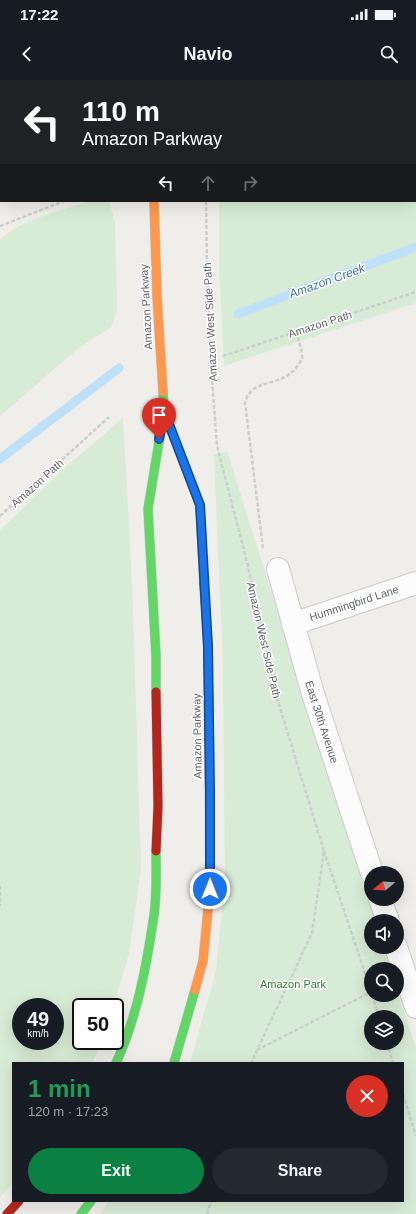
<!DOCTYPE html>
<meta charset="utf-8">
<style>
body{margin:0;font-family:Helvetica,sans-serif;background:#242831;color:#f1f3f6;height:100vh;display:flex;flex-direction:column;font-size:15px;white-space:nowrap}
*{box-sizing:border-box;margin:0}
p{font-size:13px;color:#9ea1a6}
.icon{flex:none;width:22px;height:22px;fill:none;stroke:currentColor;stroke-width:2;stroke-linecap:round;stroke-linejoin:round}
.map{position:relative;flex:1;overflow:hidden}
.panel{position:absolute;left:12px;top:982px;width:392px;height:140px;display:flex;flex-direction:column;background:#171b24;border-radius:0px;box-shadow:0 4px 16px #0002}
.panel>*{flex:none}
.top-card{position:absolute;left:0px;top:0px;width:416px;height:122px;box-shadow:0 4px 16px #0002;background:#202124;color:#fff;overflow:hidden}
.needle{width:26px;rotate:252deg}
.tools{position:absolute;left:364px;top:786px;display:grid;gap:8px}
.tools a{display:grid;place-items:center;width:40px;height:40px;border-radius:50%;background:#171b24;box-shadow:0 4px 16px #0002;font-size:20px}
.speed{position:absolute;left:12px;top:918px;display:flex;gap:8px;font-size:20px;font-weight:700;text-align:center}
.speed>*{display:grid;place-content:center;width:52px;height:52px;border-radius:50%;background:#171b24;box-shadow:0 4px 16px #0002;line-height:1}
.speed small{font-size:10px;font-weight:400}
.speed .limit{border:2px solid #111;border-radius:6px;background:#fff;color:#111}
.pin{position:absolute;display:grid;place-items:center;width:34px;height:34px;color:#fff;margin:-41px -17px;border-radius:50% 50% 50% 0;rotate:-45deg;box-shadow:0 0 4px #0007}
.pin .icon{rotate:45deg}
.me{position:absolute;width:44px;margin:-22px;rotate:0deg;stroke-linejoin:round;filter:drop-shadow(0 0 3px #0008)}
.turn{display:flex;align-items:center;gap:14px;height:84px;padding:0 16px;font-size:18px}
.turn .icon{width:52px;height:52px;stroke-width:2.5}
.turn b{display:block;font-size:28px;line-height:34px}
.lanes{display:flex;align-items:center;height:38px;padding:0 16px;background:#0003;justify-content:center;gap:20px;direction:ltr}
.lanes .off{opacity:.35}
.round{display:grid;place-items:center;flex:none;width:42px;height:42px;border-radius:21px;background:#242831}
.summary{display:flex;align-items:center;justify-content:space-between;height:68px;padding:0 16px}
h1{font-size:24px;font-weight:700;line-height:30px;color:#1e9e55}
.primary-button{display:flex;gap:8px;margin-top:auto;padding:8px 16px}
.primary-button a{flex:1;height:46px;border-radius:24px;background:#0b8043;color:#fff;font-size:16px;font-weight:700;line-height:46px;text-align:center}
.primary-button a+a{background:#242831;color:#f1f3f6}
.status{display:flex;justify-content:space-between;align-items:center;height:28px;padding:0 20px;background:#171b24;direction:ltr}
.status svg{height:11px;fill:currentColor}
header{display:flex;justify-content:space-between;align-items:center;height:52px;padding:0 16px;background:#171b24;font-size:18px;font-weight:700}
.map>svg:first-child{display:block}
.green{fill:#d8ebd6;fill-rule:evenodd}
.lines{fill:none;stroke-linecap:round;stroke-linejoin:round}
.stream{stroke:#bfe0f9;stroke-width:9}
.street-casing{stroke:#cbcccc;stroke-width:24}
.fast-casing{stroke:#cacacb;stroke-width:10}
.slow-casing{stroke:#cacacb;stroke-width:10}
.jam-casing{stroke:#cacacb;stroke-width:10}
.path{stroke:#cacfcc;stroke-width:2.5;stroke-dasharray:4 2;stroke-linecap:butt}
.street{stroke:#fdfcfc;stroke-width:22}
.fast{stroke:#63d668;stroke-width:9}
.slow{stroke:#ff974d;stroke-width:9}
.jam{stroke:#b3261e;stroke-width:9}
.route-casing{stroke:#114b97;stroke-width:10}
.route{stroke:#1a73e8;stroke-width:7}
.labels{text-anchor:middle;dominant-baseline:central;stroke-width:3;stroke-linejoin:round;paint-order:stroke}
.street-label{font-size:11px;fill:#5f6368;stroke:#fff}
.park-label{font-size:11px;fill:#348238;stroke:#fff}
.water-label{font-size:12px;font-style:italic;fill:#4174aa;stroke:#fff}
</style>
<div class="status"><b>17:22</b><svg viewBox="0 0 49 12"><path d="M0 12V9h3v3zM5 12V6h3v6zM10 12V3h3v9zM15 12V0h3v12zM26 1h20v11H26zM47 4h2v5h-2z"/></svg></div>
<header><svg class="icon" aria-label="back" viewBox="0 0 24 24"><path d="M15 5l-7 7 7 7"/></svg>Navio<svg class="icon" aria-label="search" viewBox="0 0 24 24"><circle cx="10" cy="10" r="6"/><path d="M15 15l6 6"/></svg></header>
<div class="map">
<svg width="416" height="1134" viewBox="0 0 416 1134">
<rect width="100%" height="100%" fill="#efeeea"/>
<g class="green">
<polygon points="415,5 416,5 416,223 224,286 219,186 219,121 415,121"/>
<path d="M 90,121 L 109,121 L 115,142 L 117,229 L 111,247 L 76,270 L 0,336 L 0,160 C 19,140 64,130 90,121 Z"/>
<path d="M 123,338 L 132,503 L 141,788 L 129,873 L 113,927 L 81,927 L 81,961 L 103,961 L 92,983 L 13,983 L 13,1103 L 0,1117 L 0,450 L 67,386 ZM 21,927 L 55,927 L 55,961 L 21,961 Z"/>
<path d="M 227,371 L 375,841 L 371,841 L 371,867 L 383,867 L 390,889 L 371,889 L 371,915 L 397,915 L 397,910 L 416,968 L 416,1134 L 100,1134 L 109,1121 L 403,1121 L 403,983 L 190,983 L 216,891 L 225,798 L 223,586 L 214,375 ZM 371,937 L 397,937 L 397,963 L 371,963 Z"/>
</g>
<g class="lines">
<g class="stream">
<polyline points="238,234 416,167"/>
<polyline points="0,379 119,288"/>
</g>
<defs>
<g id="street">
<polyline points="278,489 313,614 372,793"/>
<polyline points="293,544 416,503"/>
<polyline points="380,819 388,841"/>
<polyline points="396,867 416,927"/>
</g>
<g id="fast">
<polyline points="337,1 340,0"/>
<polyline points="156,612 156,576 148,429 164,331 163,312"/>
<path d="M 116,983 C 137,938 147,884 154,835 C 157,814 156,792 156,771"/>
<polyline points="174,983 195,910"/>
<polyline points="81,1134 91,1121"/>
</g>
<g id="slow">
<polyline points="154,121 157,216 163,312"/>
<polyline points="164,332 200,425 204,503"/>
<polyline points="195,910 203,881 210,809 209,661"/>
</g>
<g id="jam">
<polyline points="136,1 139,0"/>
<polyline points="0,46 1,46"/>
<polyline points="0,109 1,109"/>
<polyline points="204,503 208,567 209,661"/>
<polyline points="156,771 158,726 156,612"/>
<polyline points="7,1134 19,1121"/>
</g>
</defs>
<use href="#street" class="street-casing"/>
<use href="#fast" class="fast-casing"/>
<use href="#slow" class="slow-casing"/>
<use href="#jam" class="jam-casing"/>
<g class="path">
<polyline points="415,38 416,38"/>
<polyline points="206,121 207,188 212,299 217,366 248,486 277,618 324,771 312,853 251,983"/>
<polyline points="0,146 64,121"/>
<polyline points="223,276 416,212"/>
<polyline points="0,436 109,337"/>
<path d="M 263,468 L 245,323 C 246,320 247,316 249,314 C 259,299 285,306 298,285 C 299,283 301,281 302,279 C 303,272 298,259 296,252"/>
<polyline points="324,771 371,911"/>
<polyline points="0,806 0,826"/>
<polyline points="372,915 379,937"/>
<polyline points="387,963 393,983"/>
<polyline points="257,970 371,912"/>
<polyline points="403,1014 416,1056"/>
<polyline points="207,1134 211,1121"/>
</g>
<use href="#street" class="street"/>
<use href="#fast" class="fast"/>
<use href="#slow" class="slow"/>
<use href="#jam" class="jam"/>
</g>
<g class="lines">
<defs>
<polyline id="route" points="159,359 164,331 200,425 208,567 210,710 210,809"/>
</defs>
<use href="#route" class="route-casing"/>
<use href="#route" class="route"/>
</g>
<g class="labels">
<g class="street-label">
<text transform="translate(146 227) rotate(-93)">Amazon Parkway</text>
<text transform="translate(210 242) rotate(-93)">Amazon West Side Path</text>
<text transform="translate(320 244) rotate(-18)">Amazon Path</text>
<text transform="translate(37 403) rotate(-42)">Amazon Path</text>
<text transform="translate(354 523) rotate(-18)">Hummingbird Lane</text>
<text transform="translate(264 560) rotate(77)">Amazon West Side Path</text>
<text transform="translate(322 642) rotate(72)">East 30th Avenue</text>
<text transform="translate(197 656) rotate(-91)">Amazon Parkway</text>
</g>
<g class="park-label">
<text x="293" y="904">Amazon Park</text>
</g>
<g class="water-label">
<text transform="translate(327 201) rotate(-20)">Amazon Creek</text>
</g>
</g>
</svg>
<div class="tools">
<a><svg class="needle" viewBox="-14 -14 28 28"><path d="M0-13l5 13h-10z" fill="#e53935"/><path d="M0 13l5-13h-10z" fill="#9ea1a6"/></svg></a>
<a><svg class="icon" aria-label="sound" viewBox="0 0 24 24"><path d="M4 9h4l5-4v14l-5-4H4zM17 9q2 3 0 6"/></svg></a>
<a><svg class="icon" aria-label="search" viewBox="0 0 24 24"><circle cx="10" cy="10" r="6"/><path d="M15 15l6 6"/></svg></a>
<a><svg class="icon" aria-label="layers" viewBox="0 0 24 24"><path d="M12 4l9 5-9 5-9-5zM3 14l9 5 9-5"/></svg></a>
</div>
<div class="speed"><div>49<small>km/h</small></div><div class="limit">50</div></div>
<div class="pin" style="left:159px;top:359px;background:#d93025"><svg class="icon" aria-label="arrive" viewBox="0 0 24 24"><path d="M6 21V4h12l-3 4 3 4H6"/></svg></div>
<svg class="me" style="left:210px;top:809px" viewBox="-20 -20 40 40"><circle r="17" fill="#1a73e8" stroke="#fff" stroke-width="3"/><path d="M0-11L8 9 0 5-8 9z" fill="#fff"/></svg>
<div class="top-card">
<div class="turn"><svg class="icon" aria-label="left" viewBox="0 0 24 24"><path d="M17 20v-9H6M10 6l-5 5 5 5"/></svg><div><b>110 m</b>Amazon Parkway</div></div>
<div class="lanes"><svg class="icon" aria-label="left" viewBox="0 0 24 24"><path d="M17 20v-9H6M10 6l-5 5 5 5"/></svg><svg class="icon off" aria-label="ahead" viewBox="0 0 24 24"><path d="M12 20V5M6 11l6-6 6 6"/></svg><svg class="icon off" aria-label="right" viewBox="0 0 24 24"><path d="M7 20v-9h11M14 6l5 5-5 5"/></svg></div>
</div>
<section class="panel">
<div class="summary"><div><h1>1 min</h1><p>120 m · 17:23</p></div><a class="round" style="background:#d93025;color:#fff"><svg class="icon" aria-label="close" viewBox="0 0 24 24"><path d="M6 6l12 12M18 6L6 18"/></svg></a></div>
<div class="primary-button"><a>Exit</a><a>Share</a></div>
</section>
</div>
